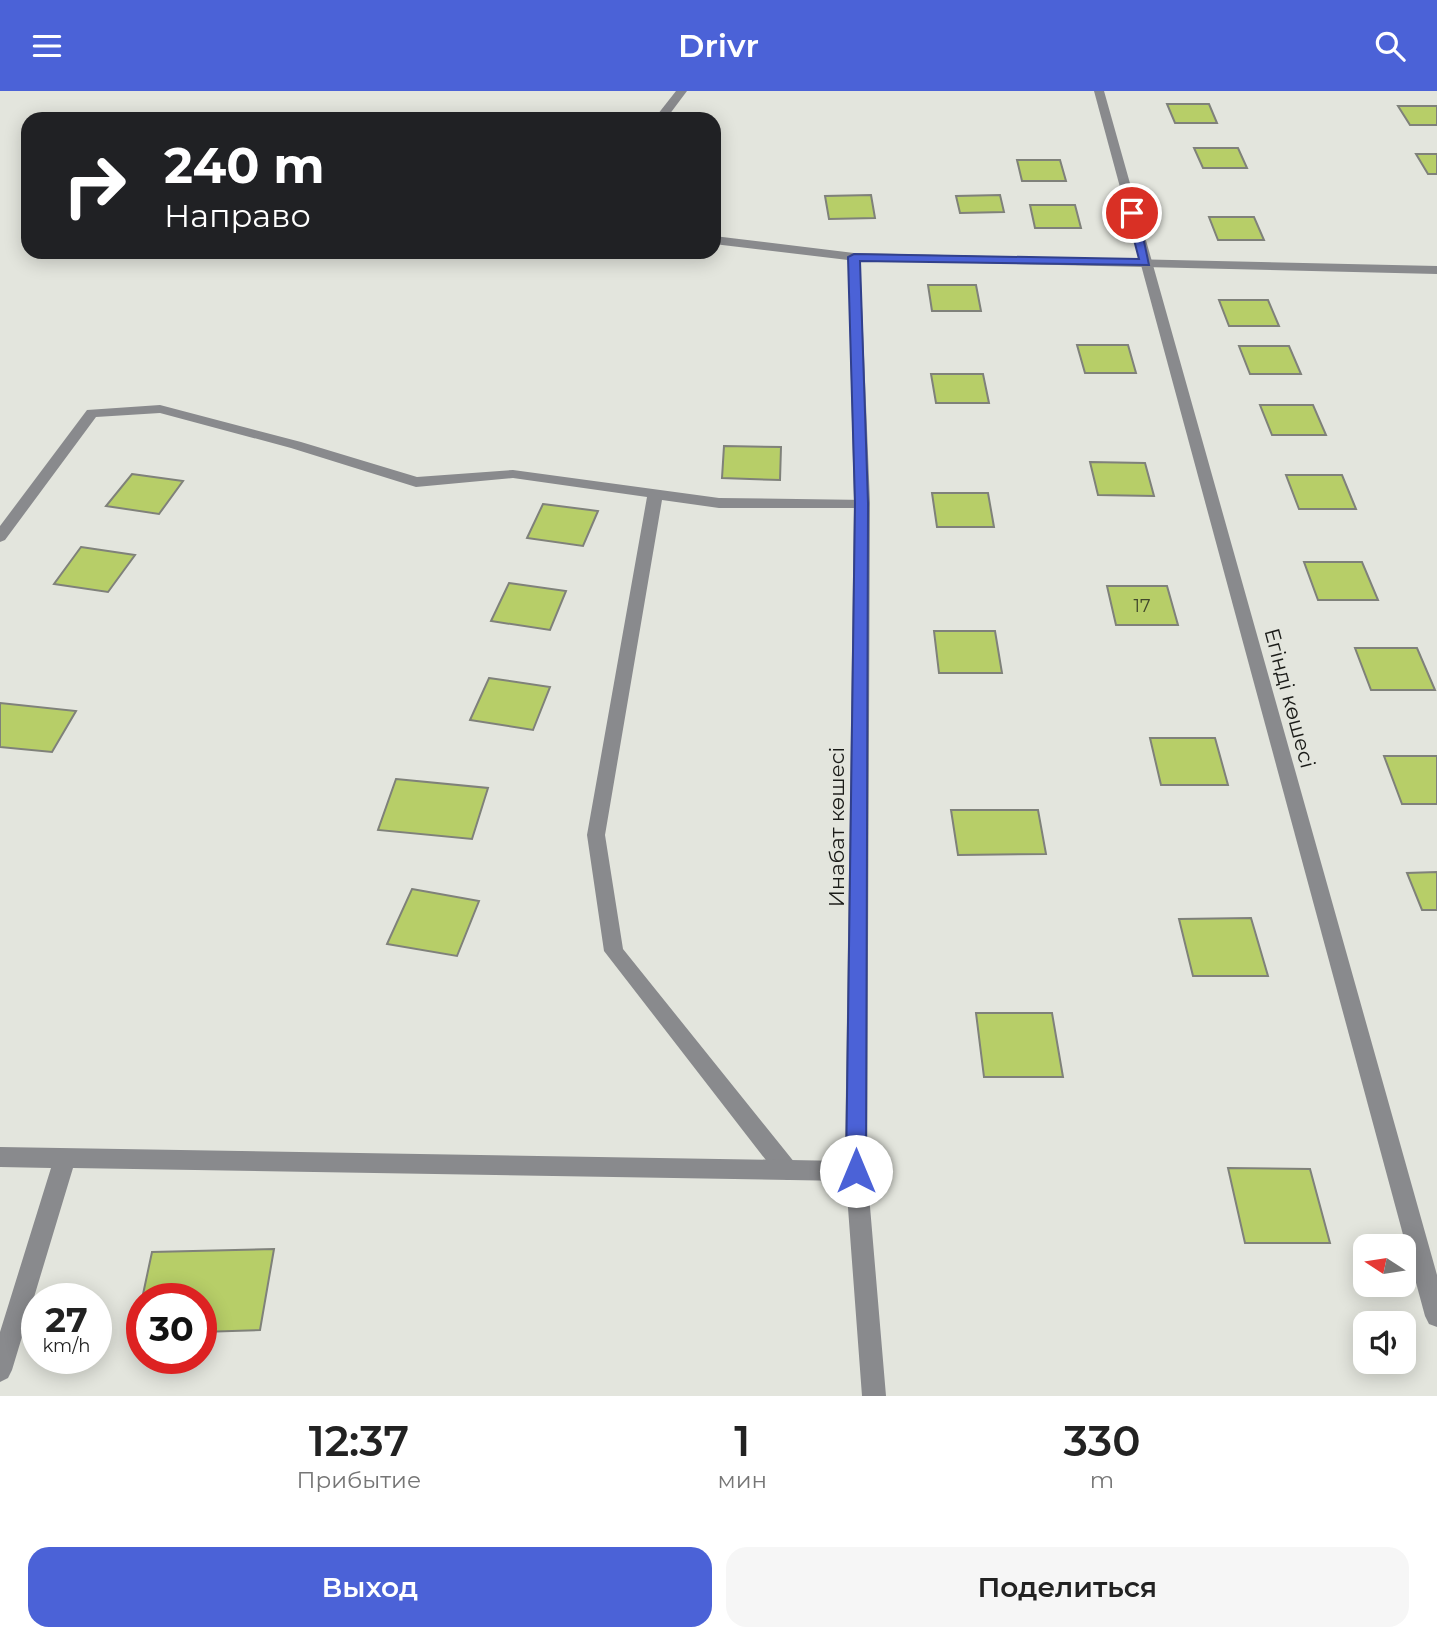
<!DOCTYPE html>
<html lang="ru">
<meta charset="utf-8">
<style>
body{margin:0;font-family:Montserrat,sans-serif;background:#f6f6f6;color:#222;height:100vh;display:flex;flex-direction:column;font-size:26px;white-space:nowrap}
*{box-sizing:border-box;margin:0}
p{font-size:23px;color:#767676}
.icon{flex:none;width:38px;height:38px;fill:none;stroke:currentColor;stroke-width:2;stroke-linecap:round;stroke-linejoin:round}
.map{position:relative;height:1305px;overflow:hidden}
.panel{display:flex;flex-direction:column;background:#fff;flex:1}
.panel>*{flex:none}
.hud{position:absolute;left:21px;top:21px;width:700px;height:147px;border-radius:21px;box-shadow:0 4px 18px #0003;background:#202124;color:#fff;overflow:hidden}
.needle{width:46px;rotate:282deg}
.fabs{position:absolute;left:1353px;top:1143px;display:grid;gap:14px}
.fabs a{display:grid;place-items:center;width:63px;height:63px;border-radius:14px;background:#fff;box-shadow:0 4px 18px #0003;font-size:35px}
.speed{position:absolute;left:21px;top:1192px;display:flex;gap:14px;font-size:35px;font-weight:700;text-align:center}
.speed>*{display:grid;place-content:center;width:91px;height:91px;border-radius:50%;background:#fff;box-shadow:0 4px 18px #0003;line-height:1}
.speed small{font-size:18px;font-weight:400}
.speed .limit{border:10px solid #d22;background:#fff;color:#111}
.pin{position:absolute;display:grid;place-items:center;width:60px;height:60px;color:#fff;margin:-30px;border:4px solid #fff;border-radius:50%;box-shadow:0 2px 7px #0007}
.me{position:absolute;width:77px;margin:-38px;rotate:0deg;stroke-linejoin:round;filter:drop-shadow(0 0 5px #0008)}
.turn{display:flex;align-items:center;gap:24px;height:147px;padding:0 28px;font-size:32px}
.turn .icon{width:91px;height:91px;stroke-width:2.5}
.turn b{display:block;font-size:49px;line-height:60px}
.eta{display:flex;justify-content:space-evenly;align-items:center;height:119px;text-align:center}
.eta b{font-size:42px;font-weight:600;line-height:49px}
.action{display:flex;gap:14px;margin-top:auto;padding:14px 28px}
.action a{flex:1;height:80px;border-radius:21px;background:#4b62d7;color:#fff;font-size:28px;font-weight:600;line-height:80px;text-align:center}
.action a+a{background:#f6f6f6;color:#222}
header{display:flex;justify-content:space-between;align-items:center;height:91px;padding:0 28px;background:#4b62d7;color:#fff;font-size:32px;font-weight:600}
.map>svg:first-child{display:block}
.building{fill:#b7ce68;stroke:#7f817a;stroke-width:2}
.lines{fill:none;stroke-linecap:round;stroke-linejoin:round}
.lane{fill:#898a8d;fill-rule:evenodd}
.street{fill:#898a8d;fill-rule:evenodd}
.route{fill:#4b62d7;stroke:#31408c;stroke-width:2}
.labels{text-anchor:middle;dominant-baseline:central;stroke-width:5;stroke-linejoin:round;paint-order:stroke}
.number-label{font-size:18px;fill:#41482c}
.street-label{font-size:21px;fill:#1a1b18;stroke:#e3e5dd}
</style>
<header><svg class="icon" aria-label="menu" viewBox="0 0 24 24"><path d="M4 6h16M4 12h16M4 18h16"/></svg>Drivr<svg class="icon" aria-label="search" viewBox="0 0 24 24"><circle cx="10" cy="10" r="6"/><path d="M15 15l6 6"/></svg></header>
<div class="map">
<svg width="1437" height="1305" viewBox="0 0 1437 1305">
<rect width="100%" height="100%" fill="#e3e5dd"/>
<g class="building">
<polygon points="1167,13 1209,13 1217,32 1175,32"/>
<polygon points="1398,15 1437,15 1437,34 1410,34"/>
<polygon points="1194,57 1238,57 1247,77 1203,77"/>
<polygon points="1416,63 1437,63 1437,83 1428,83"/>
<polygon points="1017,69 1060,69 1066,90 1022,90"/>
<polygon points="871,104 875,127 829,128 825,105"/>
<polygon points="1000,104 1004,121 960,122 956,105"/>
<polygon points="1030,114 1075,114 1081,137 1035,137"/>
<polygon points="1209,126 1254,126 1264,149 1218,149"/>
<polygon points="928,194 976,194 981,220 932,220"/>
<polygon points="1219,209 1268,209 1279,235 1229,235"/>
<polygon points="1077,254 1128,254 1136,282 1085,282"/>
<polygon points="1239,255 1289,255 1301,283 1250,283"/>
<polygon points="931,283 983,283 989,312 936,312"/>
<polygon points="1260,314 1313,314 1326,344 1272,344"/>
<polygon points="724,355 781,356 780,389 722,387"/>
<polygon points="1090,371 1145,372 1154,405 1098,404"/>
<polygon points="132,383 183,390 159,423 106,415"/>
<polygon points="1286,384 1342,384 1356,418 1299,418"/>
<polygon points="932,402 988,402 994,436 937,436"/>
<polygon points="543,413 598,420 583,455 527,447"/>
<polygon points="81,456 135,464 108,501 54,493"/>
<polygon points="1304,471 1362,471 1378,509 1318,509"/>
<polygon points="509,492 566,500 550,539 491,530"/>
<polygon points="1107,495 1167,495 1178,534 1116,534"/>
<polygon points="934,540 995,540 1002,582 939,582"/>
<polygon points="1355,557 1417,557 1435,599 1371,599"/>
<polygon points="489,587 550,596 533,639 470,629"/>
<polygon points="0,612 76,620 52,661 0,656"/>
<polygon points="1150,647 1215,647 1228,694 1161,694"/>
<polygon points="1384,665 1437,665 1437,713 1402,713"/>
<polygon points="396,688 488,697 472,748 378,739"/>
<polygon points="951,719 1038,719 1046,763 958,764"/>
<polygon points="1437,781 1437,819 1422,819 1407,782"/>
<polygon points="412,798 479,810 457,865 387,853"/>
<polygon points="1251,827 1268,885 1193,885 1179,828"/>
<polygon points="976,922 1052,922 1063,986 984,986"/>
<polygon points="1228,1077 1310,1078 1330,1152 1245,1152"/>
<polygon points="274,1158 260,1239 201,1241 201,1208 142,1208 152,1161"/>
<polygon points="142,1209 142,1243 134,1243"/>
</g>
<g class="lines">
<g class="lane">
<polygon points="854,162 1437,175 1437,183 850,169 848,166"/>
<polygon points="160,314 301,351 417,386 513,379 719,407 867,409 870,412 867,415 862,417 719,417 662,409 605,744 623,858 795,1072 798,1079 795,1086 787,1089 779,1086 604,860 587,744 647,406 513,387 416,396 291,357 160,322 96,326 5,449 0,451 0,435 87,319"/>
</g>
<g class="street">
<polygon points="676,0 687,0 666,28 654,28"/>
<polygon points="1094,0 1104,0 1437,1184 1437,1236 1429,1233 1425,1225"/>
<polygon points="714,145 854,162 860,166 870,412 867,1080 886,1305 862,1305 846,1090 73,1077 12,1279 8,1287 0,1291 0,1241 51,1077 0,1076 0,1056 845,1070 854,412 848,169 714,153"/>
</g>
</g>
<polygon class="route" points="1132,119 1138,122 1149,174 860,170 868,412 866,1080 863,1086 856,1089 849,1086 846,1080 855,412 848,166 854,163 1139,168 1127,122"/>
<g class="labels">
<g class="number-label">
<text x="1142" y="515">17</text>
</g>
<g class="street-label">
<text transform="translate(1290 607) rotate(75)">Егінді көшесі</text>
<text transform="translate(836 736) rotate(-90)">Инабат көшесі</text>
</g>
</g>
</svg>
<div class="fabs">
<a><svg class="needle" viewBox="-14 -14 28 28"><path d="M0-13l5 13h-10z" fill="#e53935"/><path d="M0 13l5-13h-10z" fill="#767676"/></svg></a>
<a><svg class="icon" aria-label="sound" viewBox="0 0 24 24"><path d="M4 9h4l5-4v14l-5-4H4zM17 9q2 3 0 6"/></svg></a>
</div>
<div class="speed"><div>27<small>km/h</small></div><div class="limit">30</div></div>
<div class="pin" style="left:1132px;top:122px;background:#d93025"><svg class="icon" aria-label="arrive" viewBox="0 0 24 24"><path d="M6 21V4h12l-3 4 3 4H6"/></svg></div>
<svg class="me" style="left:856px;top:1080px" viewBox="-20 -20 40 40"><circle r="19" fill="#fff"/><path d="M0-13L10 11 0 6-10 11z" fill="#4b62d7"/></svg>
<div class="hud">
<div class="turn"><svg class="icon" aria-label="right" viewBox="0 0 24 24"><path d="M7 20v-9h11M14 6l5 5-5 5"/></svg><div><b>240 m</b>Направо</div></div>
</div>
</div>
<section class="panel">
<div class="eta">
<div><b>12:37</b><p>Прибытие</p></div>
<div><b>1</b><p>мин</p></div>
<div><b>330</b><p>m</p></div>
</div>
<div class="action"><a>Выход</a><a>Поделиться</a></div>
</section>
